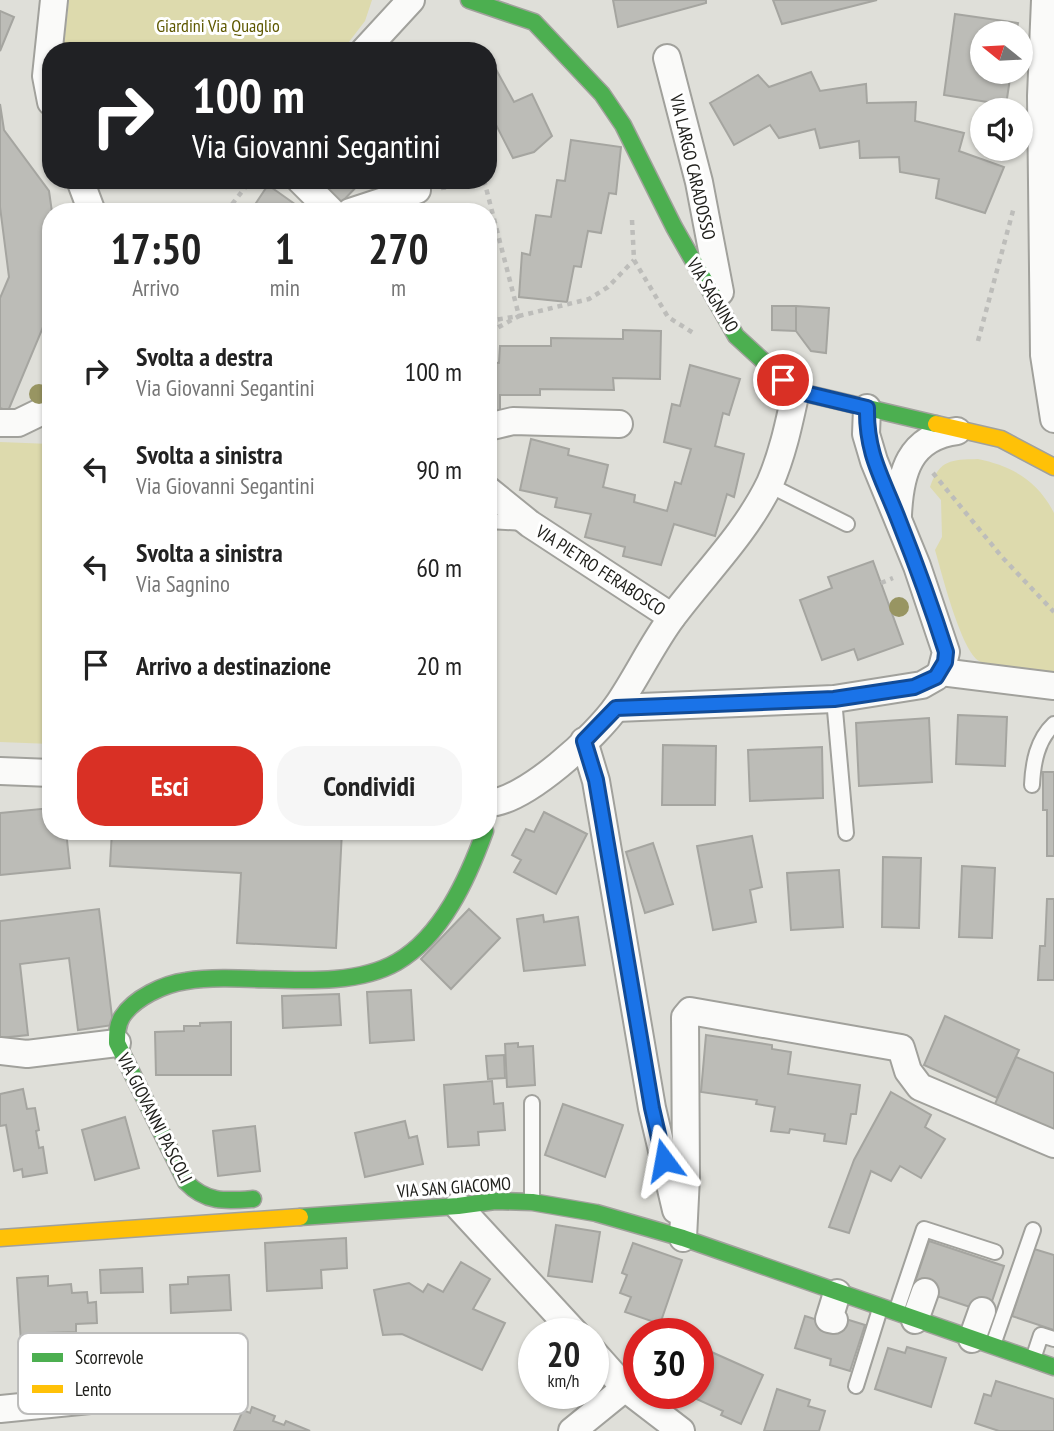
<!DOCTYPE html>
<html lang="it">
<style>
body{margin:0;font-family:"PT Sans Narrow",sans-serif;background:#f6f6f6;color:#222;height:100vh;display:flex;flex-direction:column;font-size:26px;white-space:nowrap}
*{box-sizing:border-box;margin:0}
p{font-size:23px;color:#767676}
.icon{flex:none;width:38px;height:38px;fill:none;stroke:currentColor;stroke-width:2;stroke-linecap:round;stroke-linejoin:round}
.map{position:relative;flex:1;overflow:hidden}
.side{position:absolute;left:42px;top:203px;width:455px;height:637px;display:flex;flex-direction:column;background:#fff;border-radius:28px;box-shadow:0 2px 5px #0004}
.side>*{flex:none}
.guide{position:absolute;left:42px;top:42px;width:455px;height:147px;border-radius:28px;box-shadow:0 2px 5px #0004;background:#202124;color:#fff;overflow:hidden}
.needle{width:46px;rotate:288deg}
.controls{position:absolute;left:970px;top:21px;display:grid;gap:14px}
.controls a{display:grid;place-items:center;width:63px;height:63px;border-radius:50%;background:#fff;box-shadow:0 2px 5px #0004;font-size:35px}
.speed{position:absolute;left:518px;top:1318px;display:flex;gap:14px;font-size:35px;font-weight:700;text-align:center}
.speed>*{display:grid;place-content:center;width:91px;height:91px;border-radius:50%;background:#fff;box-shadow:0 2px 5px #0004;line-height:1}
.speed small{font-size:18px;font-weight:400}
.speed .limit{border:10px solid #d22;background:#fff;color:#111}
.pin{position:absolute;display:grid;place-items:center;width:60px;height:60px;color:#fff;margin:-30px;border:4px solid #fff;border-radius:50%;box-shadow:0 2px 7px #0007}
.me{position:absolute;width:77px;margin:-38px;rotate:347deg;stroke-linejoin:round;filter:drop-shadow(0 0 5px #0008)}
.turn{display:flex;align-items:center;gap:24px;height:147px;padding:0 35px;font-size:32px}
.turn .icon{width:91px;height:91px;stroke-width:2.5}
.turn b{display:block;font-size:49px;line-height:60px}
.eta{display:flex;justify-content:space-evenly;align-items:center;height:119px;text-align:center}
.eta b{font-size:42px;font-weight:600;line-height:49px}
.primary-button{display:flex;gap:14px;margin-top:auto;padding:14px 35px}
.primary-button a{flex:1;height:80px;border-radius:28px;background:#d93025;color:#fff;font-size:28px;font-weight:600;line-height:80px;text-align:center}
.primary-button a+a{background:#f6f6f6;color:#222}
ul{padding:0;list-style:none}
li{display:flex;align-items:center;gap:21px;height:98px;padding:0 35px}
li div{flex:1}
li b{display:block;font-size:26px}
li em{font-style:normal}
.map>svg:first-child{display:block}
.green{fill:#dddaad}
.building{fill:#bcbcb7;stroke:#a5a5a0;stroke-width:2}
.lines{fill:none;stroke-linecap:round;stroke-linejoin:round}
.lane-casing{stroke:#a1a19c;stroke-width:18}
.street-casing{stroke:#a1a19c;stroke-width:30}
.fast-casing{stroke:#a1a19c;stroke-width:19}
.slow-casing{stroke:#a1a19c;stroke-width:19}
.path{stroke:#bdbdba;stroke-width:4.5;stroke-dasharray:5 5;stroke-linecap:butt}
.lane{stroke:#fafaf9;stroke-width:14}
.street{stroke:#fafaf9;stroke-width:26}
.fast{stroke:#4caf50;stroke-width:16}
.slow{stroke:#ffc107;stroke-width:16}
.tree{fill:#989562}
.route-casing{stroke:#114b97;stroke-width:18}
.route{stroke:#1a73e8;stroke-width:12}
.labels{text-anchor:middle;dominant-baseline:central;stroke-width:6;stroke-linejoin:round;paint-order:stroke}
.park-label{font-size:18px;fill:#5e5800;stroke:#fff}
.street-label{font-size:18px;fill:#20201c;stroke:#fff}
.key{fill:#fff;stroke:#bcbcbb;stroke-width:2}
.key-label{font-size:19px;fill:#20201c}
</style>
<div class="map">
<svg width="1054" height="1431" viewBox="0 0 1054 1431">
<rect width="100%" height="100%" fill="#dfdfd9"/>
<g class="green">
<polygon points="69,0 372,0 365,21 342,51 63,51"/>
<polygon points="0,442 51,444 51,744 0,742"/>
<path d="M 978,459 C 1012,466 1038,481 1054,513 L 1054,673 C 1034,671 995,672 979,661 C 961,650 942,574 935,550 L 942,537 L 941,500 L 930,487 C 940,459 951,460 978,459 Z"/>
</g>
<g class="building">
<polygon points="613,0 706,0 706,3 618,27"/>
<polygon points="773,0 877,0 782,24"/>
<polygon points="0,11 14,17 0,51"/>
<polygon points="955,14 1018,23 1016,33 982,33 982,72 1011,72 1006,105 944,95"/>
<polygon points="493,64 514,102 532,94 552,136 534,152 513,158 493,119 488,121 488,66"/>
<polygon points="811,72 820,91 866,84 867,103 916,102 915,121 964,133 959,151 1004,167 985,213 936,198 939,179 900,172 899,157 860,158 859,141 820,148 815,129 779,138 770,125 734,145 710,103 758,75 769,87"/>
<polygon points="0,104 4,130 49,191 52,212 51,308 8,411 0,408 0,298 9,277 0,207"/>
<polygon points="571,140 621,147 616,194 609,193 601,233 588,231 581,267 574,266 567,302 519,297 522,253 530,255 536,215 551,217 557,180 565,181"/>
<polygon points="310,180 363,180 337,207"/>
<polygon points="268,185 306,212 250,212"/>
<polygon points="772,306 796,306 796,331 772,330"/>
<polygon points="796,306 829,308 826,353 811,351 796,331"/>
<polygon points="623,330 661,331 660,379 613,378 614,390 540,389 540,395 500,395 500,414 488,413 488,362 499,363 500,346 551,346 551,338 623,339"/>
<polygon points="690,365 740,379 729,415 723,413 715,446 744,454 734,497 727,494 715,536 674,524 661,565 623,556 625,547 585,537 591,514 555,507 557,498 520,490 531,439 569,449 568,455 608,465 603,487 635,495 634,502 667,511 675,482 681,484 691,449 664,442 672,404 680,406"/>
<polygon points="873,561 903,644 858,660 854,649 822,660 800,600 832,588 828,577"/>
<polygon points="958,715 1007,717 1005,766 956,764"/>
<polygon points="929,718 932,782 859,786 856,723"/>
<polygon points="663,745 716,746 715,805 662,805"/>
<polygon points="822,747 823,798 750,801 748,750"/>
<polygon points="1043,772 1054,772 1054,856 1047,856 1047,810 1043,810"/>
<polygon points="51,808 51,831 66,831 70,868 0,875 0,813"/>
<polygon points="544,812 587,834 556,894 514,872 521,860 512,855 526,829 534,832"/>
<polygon points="112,831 342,831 336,948 237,943 241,873 110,866"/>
<polygon points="752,836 762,887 750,890 756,922 713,930 697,846"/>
<polygon points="653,843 673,904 645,913 626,852"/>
<polygon points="883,857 921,858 919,928 882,927"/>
<polygon points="962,866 995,868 992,938 959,937"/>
<polygon points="839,870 843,927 791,930 787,873"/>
<polygon points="1047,899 1054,899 1054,980 1038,980 1040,946 1045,946"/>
<polygon points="99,909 113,1025 78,1030 69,958 20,964 28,1035 0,1038 0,921"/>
<polygon points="469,909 500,938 451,989 421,959"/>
<polygon points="543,915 544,922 578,917 585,965 524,971 517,919"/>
<polygon points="411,990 414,1040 370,1043 367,992"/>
<polygon points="339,994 341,1025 283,1028 282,996"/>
<polygon points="945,1016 1019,1050 997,1098 924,1065"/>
<polygon points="231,1022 231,1075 156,1075 155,1032 184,1031 184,1026 200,1026 200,1023"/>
<polygon points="706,1035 772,1045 772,1049 791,1052 788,1074 860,1085 856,1114 851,1114 846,1144 824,1141 825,1134 790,1129 789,1133 771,1131 775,1107 756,1104 757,1100 701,1092"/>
<polygon points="518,1043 518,1047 533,1046 535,1085 507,1087 505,1044"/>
<polygon points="504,1055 505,1078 488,1079 486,1056"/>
<polygon points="1016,1057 1054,1073 1054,1133 994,1106"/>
<polygon points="492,1081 494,1104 503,1103 505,1130 478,1132 479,1145 448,1147 444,1085"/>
<polygon points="23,1089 27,1109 35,1108 39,1130 36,1131 39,1148 43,1147 47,1173 23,1177 22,1169 14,1171 6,1125 0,1126 0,1094"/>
<polygon points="891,1092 931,1115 925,1127 945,1139 921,1178 900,1166 891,1181 871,1171 849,1233 829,1227 854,1160"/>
<polygon points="563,1104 623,1125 605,1177 545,1155"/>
<polygon points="125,1117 139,1168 95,1180 82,1130"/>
<polygon points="405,1121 409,1138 417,1136 423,1164 365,1177 355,1133"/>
<polygon points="255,1126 260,1171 218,1176 213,1131"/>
<polygon points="556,1225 600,1232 592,1282 548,1276"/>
<polygon points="346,1238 347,1268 321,1270 322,1288 267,1291 265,1243"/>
<polygon points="929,1241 1004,1266 988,1313 913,1288"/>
<polygon points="633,1243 682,1260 660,1324 625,1312 631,1297 620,1293 627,1275 622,1273"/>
<polygon points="1034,1249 1054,1255 1054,1330 1012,1316"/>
<polygon points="461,1262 490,1279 473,1309 505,1323 482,1370 402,1334 383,1335 374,1290 409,1283 423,1292 428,1284 443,1292"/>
<polygon points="142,1268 143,1292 101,1293 100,1270"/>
<polygon points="229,1275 231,1310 171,1313 170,1285 188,1284 188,1277"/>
<polygon points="48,1276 48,1286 71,1284 72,1293 87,1292 88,1303 96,1302 97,1323 76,1324 76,1332 46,1333 47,1342 21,1343 17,1278"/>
<polygon points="805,1316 833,1325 836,1316 865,1325 850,1371 830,1365 831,1359 795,1348"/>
<polygon points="698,1346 763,1375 741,1424 721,1415 723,1411 688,1395 686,1399 673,1393 698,1393"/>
<polygon points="907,1347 946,1358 931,1407 875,1389 888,1348 905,1353"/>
<polygon points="996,1381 1054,1399 1054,1431 999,1431 975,1423 984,1394 991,1396"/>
<polygon points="777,1389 810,1400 808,1406 825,1411 819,1431 764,1431"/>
<polygon points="252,1407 275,1416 273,1421 284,1425 286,1421 310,1431 234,1431 243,1410 250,1413"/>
</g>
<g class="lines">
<defs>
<g id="lane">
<polyline points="769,485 847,524"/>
<polyline points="488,521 525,523"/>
<polyline points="834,699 846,833"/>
<path d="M 1032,785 C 1033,763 1037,740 1054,724"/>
<polyline points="532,1103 532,1200"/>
<polyline points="896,1312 924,1229 995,1252"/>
<polyline points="993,1345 1033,1230"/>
<polyline points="1033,1359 1041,1335 1054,1339"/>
<polyline points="856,1386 880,1309"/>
</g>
<g id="street">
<polyline points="1045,0 1041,96 1044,355 1054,419"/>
<polyline points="364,51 411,0"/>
<polyline points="667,58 699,182 720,292"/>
<polyline points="51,102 46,76 54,0"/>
<polyline points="80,180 92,212"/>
<polyline points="300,180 332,212"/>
<polyline points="350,212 417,190"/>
<polyline points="0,423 18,423 51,407"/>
<polyline points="488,427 513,421 619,424"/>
<polyline points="488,490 530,524 672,617"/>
<path d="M 898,515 C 900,473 909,437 957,431"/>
<polyline points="941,672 1054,686"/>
<polyline points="616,708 834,699 922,685 936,677 941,672 946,652 917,566 874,461 866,434 867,408"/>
<polyline points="584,741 596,781 652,1108 676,1210"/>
<polyline points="0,771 51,773"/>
<path d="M 488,803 C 524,803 597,735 617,706 C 637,677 652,644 673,616 C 706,572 746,533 770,483 C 783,453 789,423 796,391"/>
<polyline points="0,1051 27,1054 117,1043"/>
<polyline points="458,1206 576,1334"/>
<polyline points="683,1238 686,1177 685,1017 690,1011 901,1048 908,1071 920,1087 1054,1144"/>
<polyline points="834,1320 829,1319 837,1293"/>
<polyline points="915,1320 925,1292"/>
<polyline points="972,1339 982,1311"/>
<polyline points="593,1352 625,1388 681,1431"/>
<polyline points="0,1409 100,1399"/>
<polyline points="572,1431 625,1388"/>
</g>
<g id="fast">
<polyline points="469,0 534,22 602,94 623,125 674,227 736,336 796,391 936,424"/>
<path d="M 253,1199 C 226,1201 206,1203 186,1182 L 117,1043 C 117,1034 117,1025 122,1017 C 134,998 164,984 186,981 C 248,971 340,995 397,962 C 442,936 468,878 485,831"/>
<polyline points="300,1217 458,1206 495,1201 532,1202 596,1213 683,1238 1054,1367"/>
</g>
<g id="slow">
<polyline points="936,424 1001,439 1054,467"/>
<polyline points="0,1238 300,1217"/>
</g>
</defs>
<use href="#lane" class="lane-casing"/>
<use href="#street" class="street-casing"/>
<use href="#fast" class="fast-casing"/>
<use href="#slow" class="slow-casing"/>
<g class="path">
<polyline points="484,180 519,316 589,299 608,287 634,260"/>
<polyline points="441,188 485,183"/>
<polyline points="226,212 251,180"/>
<polyline points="632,220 634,260 668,317 695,334"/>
<polyline points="488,321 519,316 488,333"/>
<polyline points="978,341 1014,207"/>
<polyline points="933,473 1002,557 1054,612"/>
<polyline points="881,583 893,578"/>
</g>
<use href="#lane" class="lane"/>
<use href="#street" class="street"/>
<use href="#fast" class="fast"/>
<use href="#slow" class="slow"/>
</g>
<g class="tree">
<circle cx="39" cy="394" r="10"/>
<circle cx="899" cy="607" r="10"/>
</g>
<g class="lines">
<defs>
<path id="route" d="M 664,1160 L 652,1108 L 596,780 L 584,741 L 616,708 L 834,699 L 914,687 L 936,677 L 945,662 L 946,652 C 932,608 916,564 899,521 C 883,479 866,454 867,408 L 796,391 L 783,380"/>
</defs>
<use href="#route" class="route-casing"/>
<use href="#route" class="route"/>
</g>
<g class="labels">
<g class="park-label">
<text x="218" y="25">Giardini Via Quaglio</text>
</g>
<g class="street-label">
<text transform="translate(693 167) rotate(77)">VIA LARGO CARADOSSO</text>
<text transform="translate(713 295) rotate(59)">VIA SAGNINO</text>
<text transform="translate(601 570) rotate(33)">VIA PIETRO FERABOSCO</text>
<text transform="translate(155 1118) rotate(63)">VIA GIOVANNI PASCOLI</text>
<text transform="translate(454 1187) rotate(-4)">VIA SAN GIACOMO</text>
</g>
</g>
<rect x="18" y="1333" width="230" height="81" rx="10" class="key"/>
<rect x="32" y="1353" width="31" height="9" fill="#4caf50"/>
<rect x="32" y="1385" width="31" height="8" fill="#ffc107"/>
<g class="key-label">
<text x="75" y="1364">Scorrevole</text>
<text x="75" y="1396">Lento</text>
</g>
</svg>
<div class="controls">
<a><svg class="needle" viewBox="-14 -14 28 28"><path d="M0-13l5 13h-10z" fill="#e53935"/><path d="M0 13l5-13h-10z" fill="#767676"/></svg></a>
<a><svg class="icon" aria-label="sound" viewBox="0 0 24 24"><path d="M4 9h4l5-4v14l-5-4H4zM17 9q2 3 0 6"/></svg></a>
</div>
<div class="speed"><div>20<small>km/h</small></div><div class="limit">30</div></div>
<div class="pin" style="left:783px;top:380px;background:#d93025"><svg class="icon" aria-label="arrive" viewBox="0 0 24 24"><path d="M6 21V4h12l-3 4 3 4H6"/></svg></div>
<svg class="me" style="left:664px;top:1160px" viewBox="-20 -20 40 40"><path d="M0-17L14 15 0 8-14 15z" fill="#1a73e8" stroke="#fff" stroke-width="4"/></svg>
<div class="guide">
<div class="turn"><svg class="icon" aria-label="right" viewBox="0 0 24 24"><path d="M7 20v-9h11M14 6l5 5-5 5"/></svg><div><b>100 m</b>Via Giovanni Segantini</div></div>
</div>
<section class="side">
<div class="eta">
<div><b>17:50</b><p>Arrivo</p></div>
<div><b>1</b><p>min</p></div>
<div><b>270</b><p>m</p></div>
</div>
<ul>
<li><svg class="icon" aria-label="right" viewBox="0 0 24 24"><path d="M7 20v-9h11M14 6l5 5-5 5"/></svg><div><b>Svolta a destra</b><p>Via Giovanni Segantini</p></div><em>100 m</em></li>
<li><svg class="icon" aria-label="left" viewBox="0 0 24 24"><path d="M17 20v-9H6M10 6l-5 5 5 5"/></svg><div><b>Svolta a sinistra</b><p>Via Giovanni Segantini</p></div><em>90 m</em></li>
<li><svg class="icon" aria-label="left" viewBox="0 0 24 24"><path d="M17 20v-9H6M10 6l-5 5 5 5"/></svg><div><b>Svolta a sinistra</b><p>Via Sagnino</p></div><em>60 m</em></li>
<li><svg class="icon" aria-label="arrive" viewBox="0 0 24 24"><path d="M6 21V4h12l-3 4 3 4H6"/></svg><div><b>Arrivo a destinazione</b></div><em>20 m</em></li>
</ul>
<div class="primary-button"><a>Esci</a><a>Condividi</a></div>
</section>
</div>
